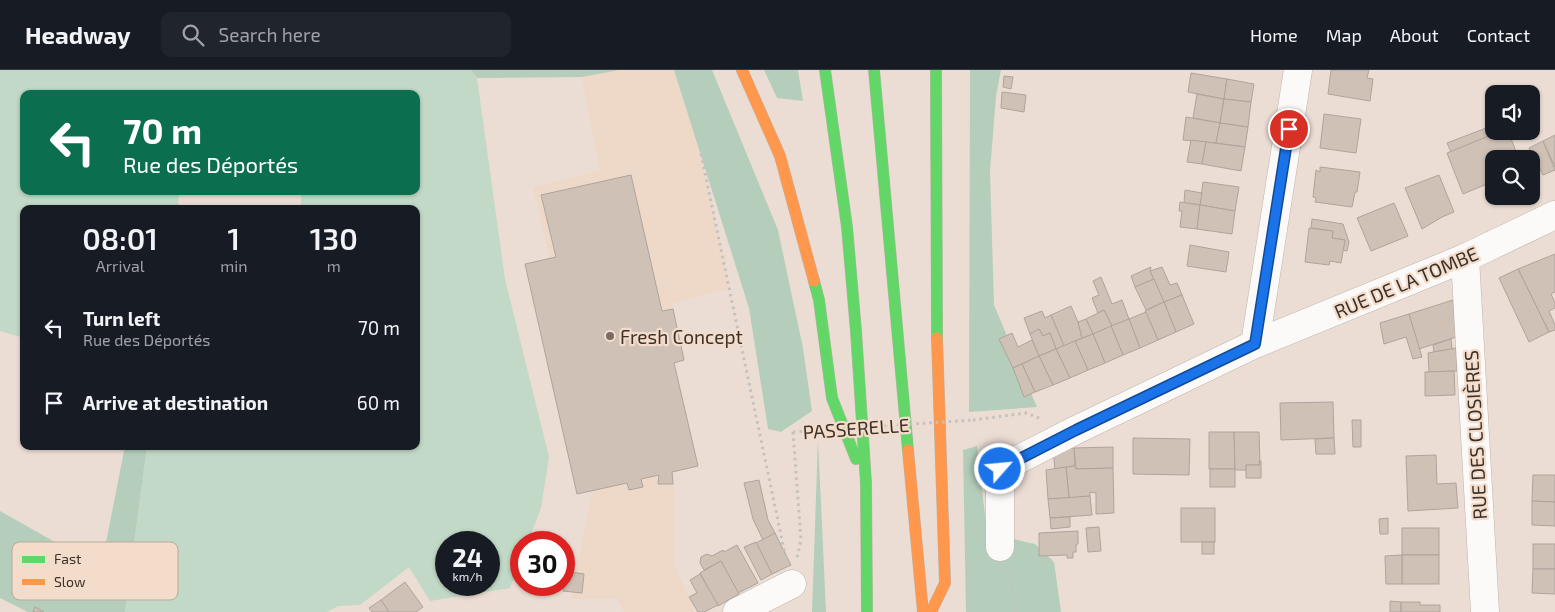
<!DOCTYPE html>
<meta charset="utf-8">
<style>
body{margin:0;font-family:"Exo 2",sans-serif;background:#20242c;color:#f1f3f6;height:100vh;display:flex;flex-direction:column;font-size:19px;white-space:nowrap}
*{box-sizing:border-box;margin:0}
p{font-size:16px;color:#9ea1a6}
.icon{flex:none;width:28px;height:28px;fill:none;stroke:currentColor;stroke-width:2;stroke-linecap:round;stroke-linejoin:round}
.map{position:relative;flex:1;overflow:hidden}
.panel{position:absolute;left:20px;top:135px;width:400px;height:245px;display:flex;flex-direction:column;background:#171b24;border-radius:10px;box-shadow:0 1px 4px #0004}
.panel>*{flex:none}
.guide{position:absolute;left:20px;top:20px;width:400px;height:105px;border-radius:10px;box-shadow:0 1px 4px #0004;background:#0b6e4f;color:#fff;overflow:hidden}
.fabs{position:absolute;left:1485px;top:15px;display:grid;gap:10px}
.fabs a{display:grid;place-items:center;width:55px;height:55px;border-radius:10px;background:#171b24;box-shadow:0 1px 4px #0004;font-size:25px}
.speed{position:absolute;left:435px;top:461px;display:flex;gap:10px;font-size:25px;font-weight:700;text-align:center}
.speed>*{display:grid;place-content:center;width:65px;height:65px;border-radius:50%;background:#171b24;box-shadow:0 1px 4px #0004;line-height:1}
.speed small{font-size:12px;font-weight:400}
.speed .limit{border:8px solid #d22;background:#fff;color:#111}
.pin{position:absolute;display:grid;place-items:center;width:42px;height:42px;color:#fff;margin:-21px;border:2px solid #fff;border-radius:50%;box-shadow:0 1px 5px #0007}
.me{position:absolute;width:55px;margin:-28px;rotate:63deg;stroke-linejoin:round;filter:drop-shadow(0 0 4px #0008)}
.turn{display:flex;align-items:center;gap:18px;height:105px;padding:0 20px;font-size:22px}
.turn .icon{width:65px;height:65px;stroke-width:2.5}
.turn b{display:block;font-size:35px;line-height:42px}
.eta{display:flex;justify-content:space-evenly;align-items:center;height:85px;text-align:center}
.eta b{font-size:30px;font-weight:600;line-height:35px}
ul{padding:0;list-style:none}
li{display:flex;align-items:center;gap:15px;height:75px;padding:0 20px}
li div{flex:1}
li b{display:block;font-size:19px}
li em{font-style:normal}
header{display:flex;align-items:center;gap:30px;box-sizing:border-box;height:70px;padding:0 25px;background:#171b24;border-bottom:1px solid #363941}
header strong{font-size:24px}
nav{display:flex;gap:28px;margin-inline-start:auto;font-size:18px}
.search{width:350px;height:45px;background:#20242c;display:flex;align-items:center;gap:12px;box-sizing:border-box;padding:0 18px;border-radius:10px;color:#9ea1a6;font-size:19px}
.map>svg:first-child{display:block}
.built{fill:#eed8c7}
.green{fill:#c1d9c6;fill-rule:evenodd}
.forest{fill:#b5cebb}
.building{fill:#d0c1b6;stroke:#aea49d}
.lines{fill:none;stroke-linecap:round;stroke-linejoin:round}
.street-casing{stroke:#beb4ac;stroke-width:29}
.fast-casing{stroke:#beb4ac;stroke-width:12}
.slow-casing{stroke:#beb4ac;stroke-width:12}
.path{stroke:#c5c1be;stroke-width:3;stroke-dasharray:2.5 4;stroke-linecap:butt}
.street{stroke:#fcfaf9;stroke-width:28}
.fast{stroke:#63d668;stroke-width:11}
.slow{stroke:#ff974d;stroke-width:11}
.path-bridge{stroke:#c5c1be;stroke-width:3;stroke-dasharray:2.5 4;stroke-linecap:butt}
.route-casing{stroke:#114b97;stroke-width:12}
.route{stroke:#1a73e8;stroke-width:9}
.poi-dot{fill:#786d66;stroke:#f4dccb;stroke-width:2}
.labels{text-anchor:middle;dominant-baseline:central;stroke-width:4.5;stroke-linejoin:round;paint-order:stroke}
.street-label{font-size:19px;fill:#3a312a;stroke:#f4dccb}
.poi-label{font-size:19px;fill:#3a312a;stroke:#f4dccb;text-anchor:start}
.key{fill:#f4dccb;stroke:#bca99b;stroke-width:1}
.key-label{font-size:14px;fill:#3a312a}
</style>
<header>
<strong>Headway</strong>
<div class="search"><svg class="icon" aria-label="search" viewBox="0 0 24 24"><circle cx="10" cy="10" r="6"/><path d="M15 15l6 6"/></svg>Search here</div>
<nav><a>Home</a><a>Map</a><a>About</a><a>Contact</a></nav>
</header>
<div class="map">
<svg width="1555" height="542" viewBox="0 0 1555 542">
<rect width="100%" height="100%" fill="#ebddd4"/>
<polygon class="built" points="619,0 674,0 701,84 730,219 708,223 672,234 685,287 671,290 674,398 674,495 695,542 624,542 618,529 571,529 598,392 533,117 600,101 582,7"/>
<path class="green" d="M 0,0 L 471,0 L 477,8 L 505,209 L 549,387 L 541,438 L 528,472 L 521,472 L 521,490 L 510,518 L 430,531 L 409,497 L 360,535 L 338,536 L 327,542 L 125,542 L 147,376 L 416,376 L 416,139 L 301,139 L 301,121 L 416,121 L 416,24 L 24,24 L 24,121 L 179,121 L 178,139 L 24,139 L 24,268 L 0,261 ZM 446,472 L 489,472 L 489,515 L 446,515 Z"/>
<g class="forest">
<polygon points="471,0 619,0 582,7 477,8"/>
<polygon points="674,0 712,0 778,160 803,278 812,341 781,362 768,359 749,238"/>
<polygon points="764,0 798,0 803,31 777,28"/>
<polygon points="970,0 1001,0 996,26 990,102 994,235 1037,337 969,342"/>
<polygon points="818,369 826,542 812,542"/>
<polygon points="125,376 147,376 125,542 28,542 0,528 0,441 101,498"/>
<polygon points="977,376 987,463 1035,474 1054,492 1061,542 966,542 963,380"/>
</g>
<g class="building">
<polygon points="1331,0 1369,0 1367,8 1373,9 1370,31 1328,24"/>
<polygon points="1191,3 1227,9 1224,29 1188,22"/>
<polygon points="1004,6 1013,7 1011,19 1003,17"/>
<polygon points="1227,9 1254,14 1251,32 1224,29"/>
<polygon points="1002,22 1026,25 1024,42 1001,38"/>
<polygon points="1197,24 1224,29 1220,53 1193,48"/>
<polygon points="1224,29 1251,32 1248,57 1220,53"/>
<polygon points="1324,44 1361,49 1356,83 1320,78"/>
<polygon points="1186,47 1220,53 1216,73 1183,70"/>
<polygon points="1220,53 1248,57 1245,77 1216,73"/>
<polygon points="1494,55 1494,61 1501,61 1451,82 1447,73"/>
<polygon points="1501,61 1508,61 1519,89 1494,89 1494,111 1463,124 1447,83"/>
<polygon points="1555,65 1555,97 1543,71"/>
<polygon points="1191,70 1206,72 1202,94 1187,92"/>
<polygon points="1543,71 1555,100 1543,105 1529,78"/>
<polygon points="1206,72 1245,77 1241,101 1202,94"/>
<polygon points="1320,97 1360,102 1357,122 1355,122 1352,137 1315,132 1316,128 1313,127 1316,100 1320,102"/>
<polygon points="631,105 662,241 673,239 684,290 674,293 698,396 672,402 673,414 658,414 659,405 641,409 643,417 629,420 627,413 577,424 525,194 556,187 541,125"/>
<polygon points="1439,105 1454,142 1442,147 1422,159 1405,118"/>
<polygon points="1203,112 1239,117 1235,141 1200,135"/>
<polygon points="1185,120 1202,123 1200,135 1184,133"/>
<polygon points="1180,132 1200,135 1197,159 1180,157 1182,141 1179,141"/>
<polygon points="1394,133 1408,166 1371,181 1357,148"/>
<polygon points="1200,135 1235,141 1232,164 1197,159"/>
<polygon points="1312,149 1343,154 1349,172 1347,181 1343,180 1345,170 1332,168 1333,161 1311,158"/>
<polygon points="1309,158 1333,161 1332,168 1345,170 1341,193 1330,191 1329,195 1305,192"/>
<polygon points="1190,175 1229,182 1226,202 1187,196"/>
<polygon points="1555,184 1555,222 1551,224 1555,233 1555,238 1549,241 1555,255 1555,260 1549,262 1518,199"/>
<polygon points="1151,197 1150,201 1154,209 1135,217 1131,206"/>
<polygon points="1162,197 1170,215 1177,213 1182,225 1164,232 1150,201"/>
<polygon points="1518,199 1549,262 1529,272 1499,208"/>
<polygon points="1101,207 1112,234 1122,230 1129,249 1112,256 1104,240 1098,243 1092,228 1099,225 1093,211"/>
<polygon points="1154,209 1164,232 1146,240 1135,217"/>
<polygon points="1182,225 1194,254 1176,262 1164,232"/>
<polygon points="1453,230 1456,267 1419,279 1409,244"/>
<polygon points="1164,232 1176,262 1158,270 1145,241"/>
<polygon points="1071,236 1078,252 1082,268 1064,276 1051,245"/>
<polygon points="1104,240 1112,256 1093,264 1086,249"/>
<polygon points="1042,241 1045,248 1051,245 1064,276 1056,279 1050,263 1043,266 1039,259 1030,264 1024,248"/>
<polygon points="1146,242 1158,270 1140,278 1129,249"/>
<polygon points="1409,244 1422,287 1413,289 1406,267 1384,274 1380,253"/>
<polygon points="1086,249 1093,264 1082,268 1078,252"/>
<polygon points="1129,249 1140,278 1123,285 1111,256"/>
<polygon points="1111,256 1123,285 1105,293 1093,264"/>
<polygon points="1039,259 1043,266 1050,263 1056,279 1039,286 1030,264"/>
<polygon points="1012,263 1018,277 1032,270 1039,286 1013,298 999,269"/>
<polygon points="1093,264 1105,293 1088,300 1075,271"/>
<polygon points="1451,269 1452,279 1434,282 1433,275"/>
<polygon points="1075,271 1088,300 1070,308 1056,279"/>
<polygon points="1456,278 1457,301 1429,302 1428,283"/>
<polygon points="1056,279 1070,308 1053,315 1039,286"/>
<polygon points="1039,286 1053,315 1035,322 1022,294"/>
<polygon points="1022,294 1035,322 1024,327 1013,298"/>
<polygon points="1454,301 1455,325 1425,326 1425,302"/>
<polygon points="1333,332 1334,368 1281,370 1280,333"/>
<polygon points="1352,350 1361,350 1361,377 1353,377"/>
<polygon points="1209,362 1234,362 1235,399 1209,399"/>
<polygon points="1234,362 1259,362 1260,395 1246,395 1246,400 1235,400"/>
<polygon points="1133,368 1190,369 1189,405 1133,404"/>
<polygon points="1334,368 1335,384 1316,384 1315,369"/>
<polygon points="1113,377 1113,398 1076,399 1074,378"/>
<polygon points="1074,378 1075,396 1055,399 1053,380"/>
<polygon points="1436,385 1437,414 1456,413 1458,438 1408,441 1406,386"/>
<polygon points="1259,391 1261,391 1261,408 1246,408 1246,395 1260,395"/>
<polygon points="1075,396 1076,399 1113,398 1114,443 1096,444 1096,423 1090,422 1090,426 1069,428 1066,397"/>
<polygon points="1066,397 1069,428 1048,429 1046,400"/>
<rect x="1210" y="399" width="25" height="18"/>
<polygon points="1533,405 1555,405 1555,432 1532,431"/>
<polygon points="759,410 768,450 775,463 763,470 753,449 744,413"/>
<polygon points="1090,426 1092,445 1050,448 1048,429"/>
<polygon points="1532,431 1555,432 1555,456 1532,455"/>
<rect x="1181" y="438" width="34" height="34"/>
<polygon points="1070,447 1070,457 1051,459 1050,448"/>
<polygon points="1388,448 1388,464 1380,464 1379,449"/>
<polygon points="1099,457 1101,481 1088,482 1086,458"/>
<rect x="1402" y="458" width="37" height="27"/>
<polygon points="1078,461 1078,474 1076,475 1076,482 1073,482 1073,488 1067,488 1067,485 1039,486 1039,463"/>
<polygon points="775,463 791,495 772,504 756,473"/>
<polygon points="756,472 772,504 761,510 744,477"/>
<rect x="1202" y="472" width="12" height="12"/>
<rect x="1533" y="474" width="22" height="25"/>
<polygon points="737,475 758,513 738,523 721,491 704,500 700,493 701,487 707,484 712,486 723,480 724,482"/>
<rect x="1402" y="485" width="37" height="29"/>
<polygon points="1402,485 1402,514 1386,514 1385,486"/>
<polygon points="721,491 739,524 718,536 700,503"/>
<polygon points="1533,499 1555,499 1555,524 1532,523"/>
<polygon points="565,501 584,504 582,523 563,521"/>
<polygon points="700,504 718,535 704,542 698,542 689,527 697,523 690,510"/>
<polygon points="405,512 423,537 416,542 389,542 381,530"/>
<polygon points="381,530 389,542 372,542 369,538"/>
<polygon points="1390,531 1401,532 1401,542 1390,542"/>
<polygon points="1401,532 1420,532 1420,535 1440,535 1440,542 1401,542"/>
<polygon points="35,537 44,542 33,542"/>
</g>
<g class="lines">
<defs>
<g id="street">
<polyline points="1465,188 1485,542"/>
<polyline points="1255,274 1298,0"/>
<polyline points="1000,477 1000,399 1076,360 1255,274 1465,188 1555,145"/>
<polyline points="737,542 792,514"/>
</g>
<g id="fast">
<polyline points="825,0 847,157 856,261 866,413 867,542"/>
<polyline points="874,0 908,380"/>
<polyline points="936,0 937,268"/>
<polyline points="814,211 819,230 832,328 856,389"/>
</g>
<g id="slow">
<polyline points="742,0 780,86 814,211"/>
<polyline points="908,380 923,542"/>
<polyline points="931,542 945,513 937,268"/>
</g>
</defs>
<use href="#street" class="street-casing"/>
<use href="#fast" class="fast-casing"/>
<use href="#slow" class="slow-casing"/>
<g class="path">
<polyline points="701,84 786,489"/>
<polyline points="973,350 1026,343 1039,348"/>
<polyline points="793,362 801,470 797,488"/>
<polyline points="1007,501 1015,528 1015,542"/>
</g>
<use href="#street" class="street"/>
<use href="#fast" class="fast"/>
<use href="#slow" class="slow"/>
<polyline class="path-bridge" points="793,362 973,350"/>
</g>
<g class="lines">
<defs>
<polyline id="route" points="1000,399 1076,360 1255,274 1289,59"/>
</defs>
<use href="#route" class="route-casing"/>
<use href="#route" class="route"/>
</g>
<circle class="poi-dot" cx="610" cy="266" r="5"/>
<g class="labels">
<g class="street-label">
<text transform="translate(1406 212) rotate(-23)">RUE DE LA TOMBE</text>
<text transform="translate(856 358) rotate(-4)">PASSERELLE</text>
<text transform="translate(1475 365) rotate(-93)">RUE DES CLOSIÈRES</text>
</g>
<g class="poi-label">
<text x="620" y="266">Fresh Concept</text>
</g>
</g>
<rect x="12" y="472" width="166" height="58" rx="8" class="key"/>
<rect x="22" y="486" width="23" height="7" fill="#63d668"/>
<rect x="22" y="509" width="23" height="6" fill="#ff974d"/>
<g class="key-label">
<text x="54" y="494">Fast</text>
<text x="54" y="517">Slow</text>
</g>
</svg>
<div class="fabs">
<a><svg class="icon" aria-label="sound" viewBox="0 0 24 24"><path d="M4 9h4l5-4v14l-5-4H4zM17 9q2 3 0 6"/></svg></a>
<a><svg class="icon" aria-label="search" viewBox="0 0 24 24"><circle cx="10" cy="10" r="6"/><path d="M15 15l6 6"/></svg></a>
</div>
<div class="speed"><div>24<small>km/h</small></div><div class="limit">30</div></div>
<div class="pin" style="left:1289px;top:59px;background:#d93025"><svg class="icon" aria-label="arrive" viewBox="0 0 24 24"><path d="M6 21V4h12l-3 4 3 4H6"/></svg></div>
<svg class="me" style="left:1000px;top:399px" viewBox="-20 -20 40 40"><circle r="17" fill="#1a73e8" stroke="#fff" stroke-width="3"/><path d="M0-11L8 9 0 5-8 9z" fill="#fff"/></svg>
<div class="guide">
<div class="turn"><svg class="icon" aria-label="left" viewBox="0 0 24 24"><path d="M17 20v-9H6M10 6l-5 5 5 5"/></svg><div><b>70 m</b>Rue des Déportés</div></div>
</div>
<section class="panel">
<div class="eta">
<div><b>08:01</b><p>Arrival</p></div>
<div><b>1</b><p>min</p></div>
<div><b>130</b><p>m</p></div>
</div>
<ul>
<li><svg class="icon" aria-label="left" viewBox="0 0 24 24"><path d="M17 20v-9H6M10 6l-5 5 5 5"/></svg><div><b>Turn left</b><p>Rue des Déportés</p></div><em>70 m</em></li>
<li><svg class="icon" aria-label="arrive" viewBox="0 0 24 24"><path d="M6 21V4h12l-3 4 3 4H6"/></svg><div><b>Arrive at destination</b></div><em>60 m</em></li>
</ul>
</section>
</div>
